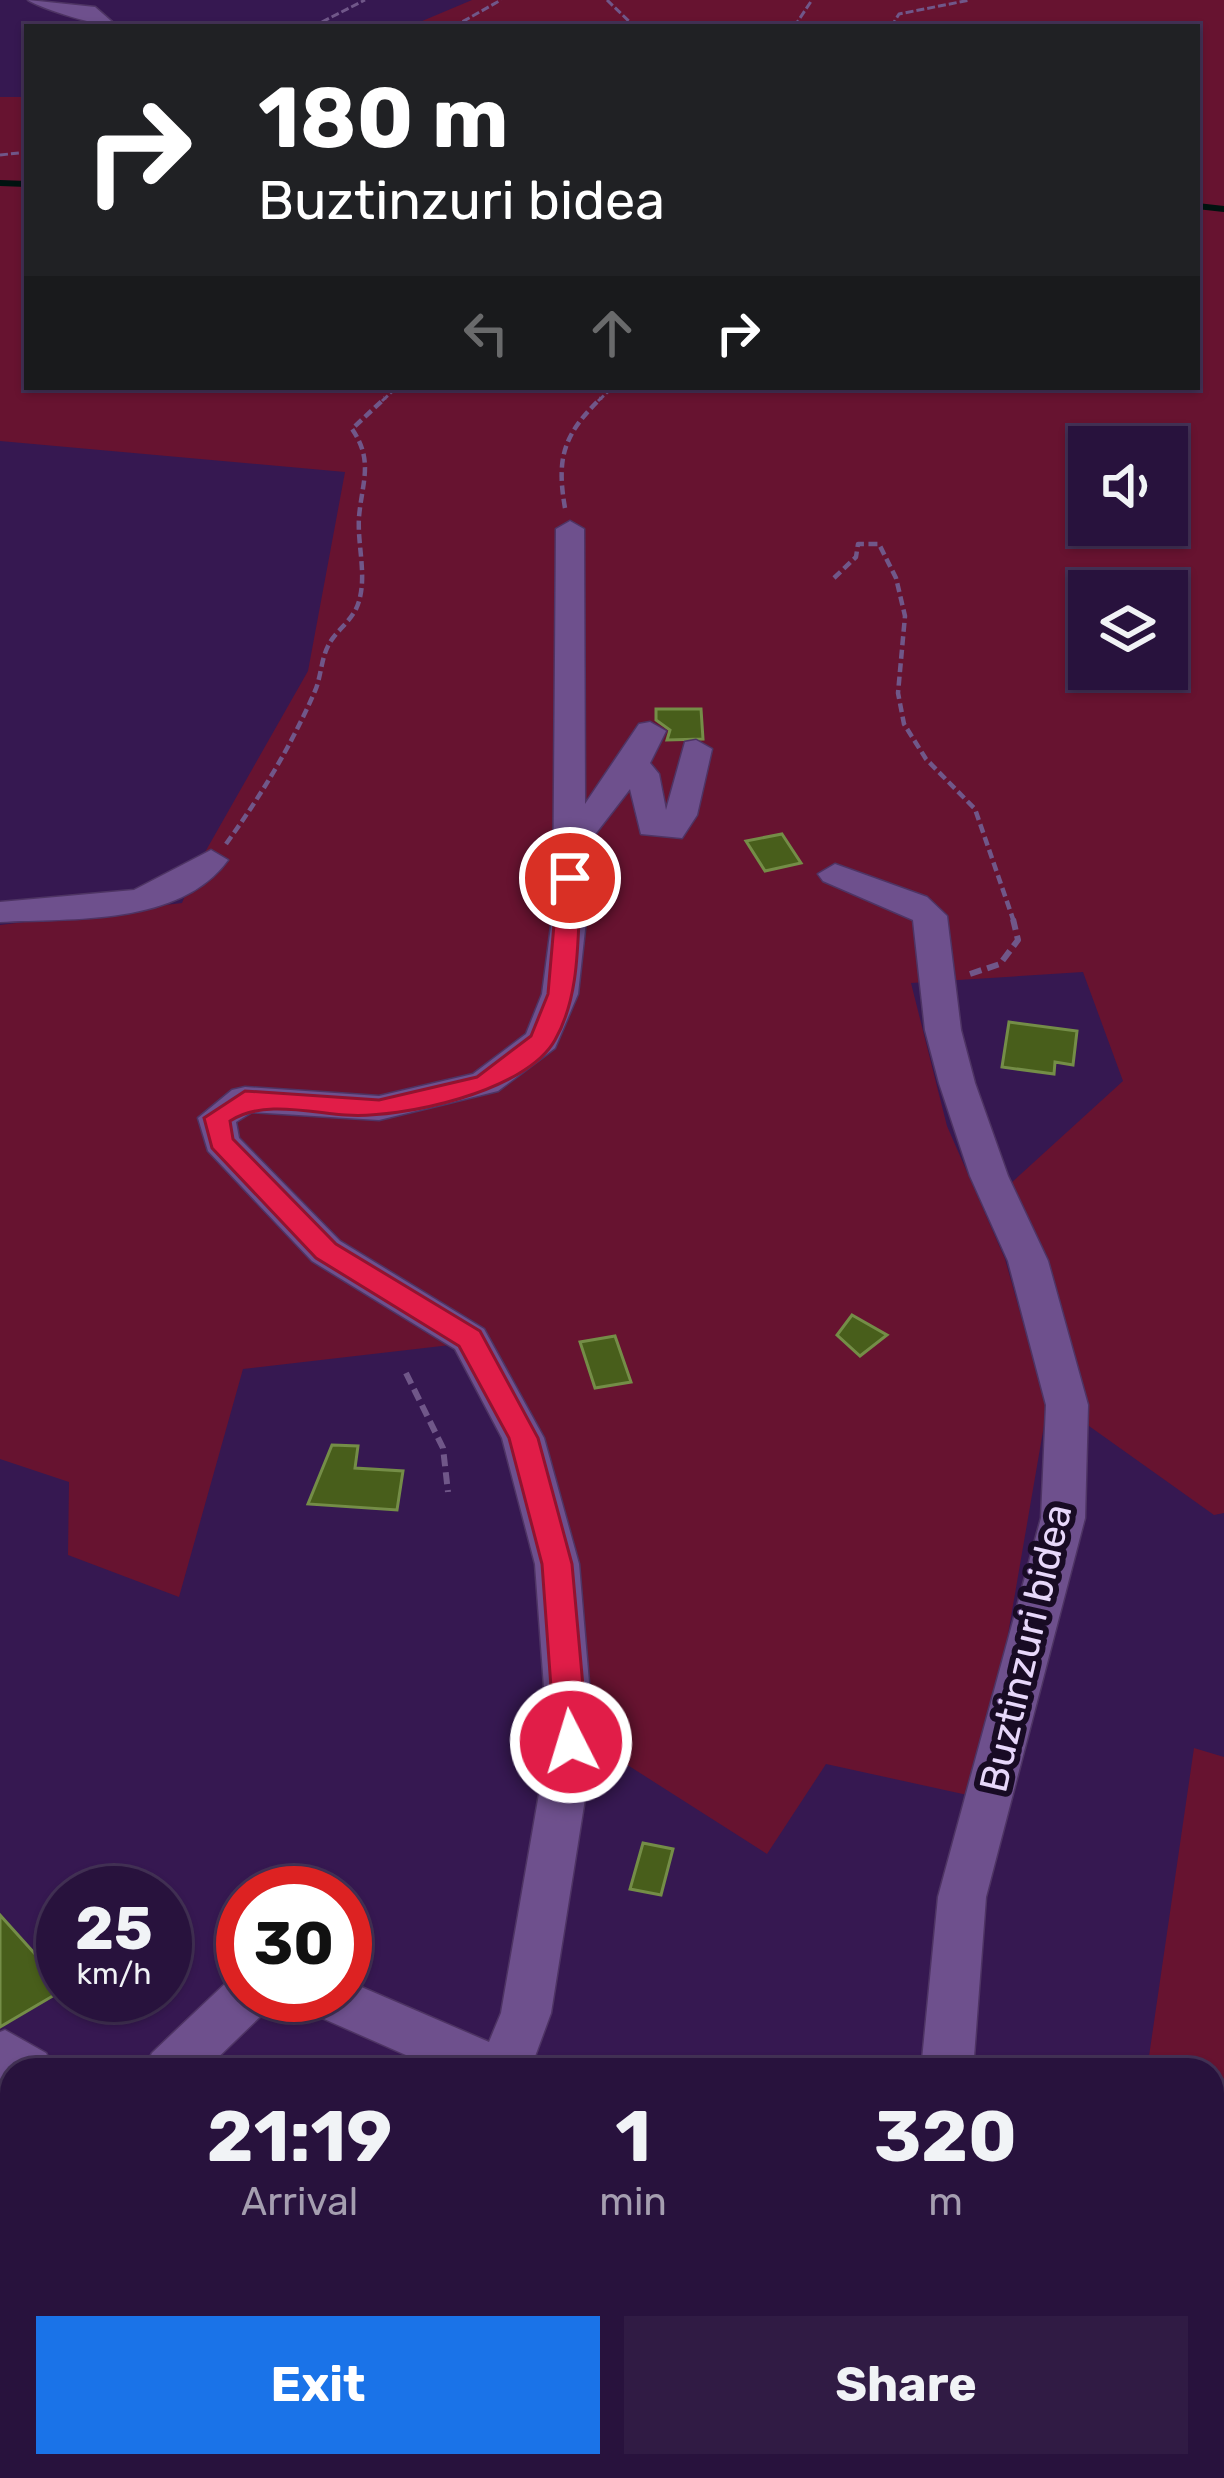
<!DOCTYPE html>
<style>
body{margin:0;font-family:Rubik,sans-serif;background:#301b44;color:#f1f3f6;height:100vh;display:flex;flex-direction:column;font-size:45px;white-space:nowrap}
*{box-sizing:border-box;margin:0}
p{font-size:39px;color:#a59eb0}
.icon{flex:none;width:66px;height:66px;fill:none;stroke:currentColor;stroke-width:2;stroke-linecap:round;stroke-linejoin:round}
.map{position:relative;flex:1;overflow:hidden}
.sheet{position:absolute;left:0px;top:2058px;width:1224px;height:420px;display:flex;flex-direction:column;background:#28123d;border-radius:36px 36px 0 0;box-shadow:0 3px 9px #0004,0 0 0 3px #443257}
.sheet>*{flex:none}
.top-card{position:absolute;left:24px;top:24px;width:1176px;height:366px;border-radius:0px;box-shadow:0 3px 9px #0004,0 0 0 3px #443257;background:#202124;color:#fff;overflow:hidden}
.controls{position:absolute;left:1068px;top:426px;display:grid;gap:24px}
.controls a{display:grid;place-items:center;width:120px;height:120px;border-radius:0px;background:#28123d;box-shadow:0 3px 9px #0004,0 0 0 3px #443257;font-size:60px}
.speed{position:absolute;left:36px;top:1866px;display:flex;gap:24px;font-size:60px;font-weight:700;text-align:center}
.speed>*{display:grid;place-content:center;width:156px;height:156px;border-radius:50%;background:#28123d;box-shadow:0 3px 9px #0004,0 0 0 3px #443257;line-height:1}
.speed small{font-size:30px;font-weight:400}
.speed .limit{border:18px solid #d22;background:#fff;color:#111}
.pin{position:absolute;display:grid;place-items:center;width:102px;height:102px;color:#fff;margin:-51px;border:6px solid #fff;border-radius:50%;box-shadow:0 3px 12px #0007}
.me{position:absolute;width:132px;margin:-66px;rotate:355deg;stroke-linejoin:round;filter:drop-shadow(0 0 9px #0008)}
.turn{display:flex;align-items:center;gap:42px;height:252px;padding:0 36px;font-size:54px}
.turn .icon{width:156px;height:156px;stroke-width:2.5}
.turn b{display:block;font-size:84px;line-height:102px}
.lanes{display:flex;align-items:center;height:114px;padding:0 36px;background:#0003;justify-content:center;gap:60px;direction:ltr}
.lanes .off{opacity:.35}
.eta{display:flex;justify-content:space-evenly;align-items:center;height:204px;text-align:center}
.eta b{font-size:72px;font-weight:700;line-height:84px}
.cta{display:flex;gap:24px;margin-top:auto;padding:24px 36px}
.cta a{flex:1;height:138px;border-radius:0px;background:#1a73e8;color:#fff;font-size:48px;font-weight:700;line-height:138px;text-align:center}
.cta a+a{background:#301b44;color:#f1f3f6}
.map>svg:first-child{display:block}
.green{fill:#671330;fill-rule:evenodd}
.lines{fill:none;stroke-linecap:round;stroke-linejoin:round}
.stream{stroke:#001310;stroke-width:6}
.building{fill:#485e1b;stroke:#748d47;stroke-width:3}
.minor-casing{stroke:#4e3464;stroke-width:3}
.path-far2{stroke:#705789;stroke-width:3;stroke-dasharray:8 3;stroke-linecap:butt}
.path-far1{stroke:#705789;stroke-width:4.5;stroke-dasharray:9 4.5;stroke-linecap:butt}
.path{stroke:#705789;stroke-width:6;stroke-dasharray:12 6;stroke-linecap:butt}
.minor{fill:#6e508d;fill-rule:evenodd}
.route{fill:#e11d48;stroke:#92132f;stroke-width:3}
.labels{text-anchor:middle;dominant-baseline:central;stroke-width:12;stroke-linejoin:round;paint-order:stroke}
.street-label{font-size:39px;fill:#e7d7fa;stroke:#180b24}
</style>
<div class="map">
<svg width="1224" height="2478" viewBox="0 0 1224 2478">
<rect width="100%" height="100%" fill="#361851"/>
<g class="green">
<path d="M 472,0 L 1224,0 L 1224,1513 L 1214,1515 L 1089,1426 L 1048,1258 L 1009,1185 L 1123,1081 L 1083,972 L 911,983 L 947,1126 L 1005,1259 L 1047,1408 L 997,1698 L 972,1796 L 826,1764 L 767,1854 L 593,1743 L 485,1341 L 243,1369 L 179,1597 L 68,1555 L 69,1482 L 0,1459 L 0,925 L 182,903 L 196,868 L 308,671 L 345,472 L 0,441 L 0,97 L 27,97 L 27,387 L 1197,387 L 1197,27 L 408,27 ZM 1089,447 L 1167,447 L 1167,525 L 1089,525 ZM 1089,591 L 1167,591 L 1167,669 L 1089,669 Z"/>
<polygon points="1194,1748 1224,1757 1224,2478 1153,2478 1151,2466 1212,2466 1212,2070 1147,2070"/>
</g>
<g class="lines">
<g class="stream">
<polyline points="0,183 27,184"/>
<polyline points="1197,206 1224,209"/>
</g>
</g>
<g class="building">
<polygon points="656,709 701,709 703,739 667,740 670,730 656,720"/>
<polygon points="782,834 801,863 765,871 746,841"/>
<polygon points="1009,1022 1077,1031 1073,1065 1055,1062 1054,1074 1002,1067"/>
<polygon points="852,1315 887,1335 860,1356 837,1335"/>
<polygon points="615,1336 631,1382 595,1388 580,1342"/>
<polygon points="332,1445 358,1446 355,1468 403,1471 397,1510 308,1504"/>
<polygon points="643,1843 673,1849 661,1895 630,1889"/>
<polygon points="0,1915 63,1985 63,1990 0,2027"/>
</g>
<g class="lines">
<defs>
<g id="minor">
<path d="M 28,0 L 95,7 L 118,27 C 102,27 41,9 28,0 Z"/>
<polygon points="570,521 584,529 585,804 639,724 650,722 666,731 650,763 659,774 666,810 685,742 696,740 712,749 697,815 682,838 641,834 630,789 586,846 587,911 578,994 555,1048 498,1091 379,1120 252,1112 236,1122 239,1138 340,1241 484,1329 544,1438 579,1564 594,1742 551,2013 530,2070 440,2070 306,2011 299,1995 345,1995 345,1980 489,2042 501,2013 548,1742 535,1564 502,1438 455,1349 312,1261 208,1151 198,1118 232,1090 245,1087 379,1096 473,1074 526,1034 542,994 553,911 556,529"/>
<path d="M 211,850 L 228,860 C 180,926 72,918 0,922 L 0,902 L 134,890 Z"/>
<polygon points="835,864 927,897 947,916 961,1030 975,1083 1008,1176 1048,1261 1088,1405 1085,1518 986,1897 973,2070 921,2070 938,1897 1041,1518 1046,1405 1008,1261 970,1176 939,1083 925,1030 913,920 823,881 818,874"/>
<polygon points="243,1974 243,1995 273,1995 266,2011 205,2070 144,2070 152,2053 230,1979"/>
<polygon points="5,2030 46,2053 54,2070 12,2070 12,2088 0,2082 0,2032"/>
<polygon points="358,2466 416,2466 417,2478 359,2478"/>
<polygon points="790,2466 848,2466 843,2478 785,2478"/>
</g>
</defs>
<use href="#minor" class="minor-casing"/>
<g class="path-far2">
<polyline points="607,0 635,27"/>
<polyline points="312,27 365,0"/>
<polyline points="453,27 501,0"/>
<polyline points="794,27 812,0"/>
<polyline points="891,27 899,14 970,0"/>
<polyline points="0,155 27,152"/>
<polyline points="382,401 397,387"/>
<polyline points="598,401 613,387"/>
</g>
<g class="path-far1">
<path d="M 565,508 C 556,457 564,434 601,398"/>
<polyline points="834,578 856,557 858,544 879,544 896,578 905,616 898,693 904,724 926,759 975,809 1014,922"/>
<path d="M 226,844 C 262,794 290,748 315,691 C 321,677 321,660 328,646 C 334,633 349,623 356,609 C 369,581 357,547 359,517 C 362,482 374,461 352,429 L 385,398"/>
</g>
<g class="path">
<polyline points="970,974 1000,964 1018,940 1013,919"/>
<polyline points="406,1373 443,1448 448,1492"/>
</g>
<use href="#minor" class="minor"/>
</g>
<path class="route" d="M 570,871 L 581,878 C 577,931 582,993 555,1040 C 526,1092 400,1119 346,1115 C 308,1112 262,1100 230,1121 L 233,1139 L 336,1244 L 480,1331 L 538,1438 L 572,1564 L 588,1742 L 583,1752 L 560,1752 L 555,1742 L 542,1564 L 509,1438 L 459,1346 L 316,1258 L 212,1148 L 204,1118 L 245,1091 L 379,1100 L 477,1077 L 531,1036 L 548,994 L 558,878 Z"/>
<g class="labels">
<g class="street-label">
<text transform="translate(1026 1648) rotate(-77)">Buztinzuri bidea</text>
</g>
</g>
</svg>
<div class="controls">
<a><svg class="icon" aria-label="sound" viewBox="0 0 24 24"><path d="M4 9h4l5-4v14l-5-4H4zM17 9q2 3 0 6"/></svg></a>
<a><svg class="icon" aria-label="layers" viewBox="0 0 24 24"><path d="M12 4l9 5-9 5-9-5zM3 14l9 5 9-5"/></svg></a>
</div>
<div class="speed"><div>25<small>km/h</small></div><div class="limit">30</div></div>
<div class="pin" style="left:570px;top:878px;background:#d93025"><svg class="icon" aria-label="arrive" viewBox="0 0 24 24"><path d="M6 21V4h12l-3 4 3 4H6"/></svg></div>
<svg class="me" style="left:571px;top:1742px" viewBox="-20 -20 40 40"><circle r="17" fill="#e11d48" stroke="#fff" stroke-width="3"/><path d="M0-11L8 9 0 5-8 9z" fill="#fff"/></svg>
<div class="top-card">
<div class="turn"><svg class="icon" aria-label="right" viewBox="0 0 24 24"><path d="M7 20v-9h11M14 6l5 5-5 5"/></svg><div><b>180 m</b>Buztinzuri bidea</div></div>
<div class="lanes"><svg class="icon off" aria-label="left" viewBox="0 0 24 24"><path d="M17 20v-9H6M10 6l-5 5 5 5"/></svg><svg class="icon off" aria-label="ahead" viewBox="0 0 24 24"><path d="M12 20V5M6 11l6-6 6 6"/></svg><svg class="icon" aria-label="right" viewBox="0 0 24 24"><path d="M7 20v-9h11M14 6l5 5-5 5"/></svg></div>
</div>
<section class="sheet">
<div class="eta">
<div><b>21:19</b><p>Arrival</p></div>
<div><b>1</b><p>min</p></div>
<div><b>320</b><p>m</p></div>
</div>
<div class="cta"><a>Exit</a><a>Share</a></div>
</section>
</div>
